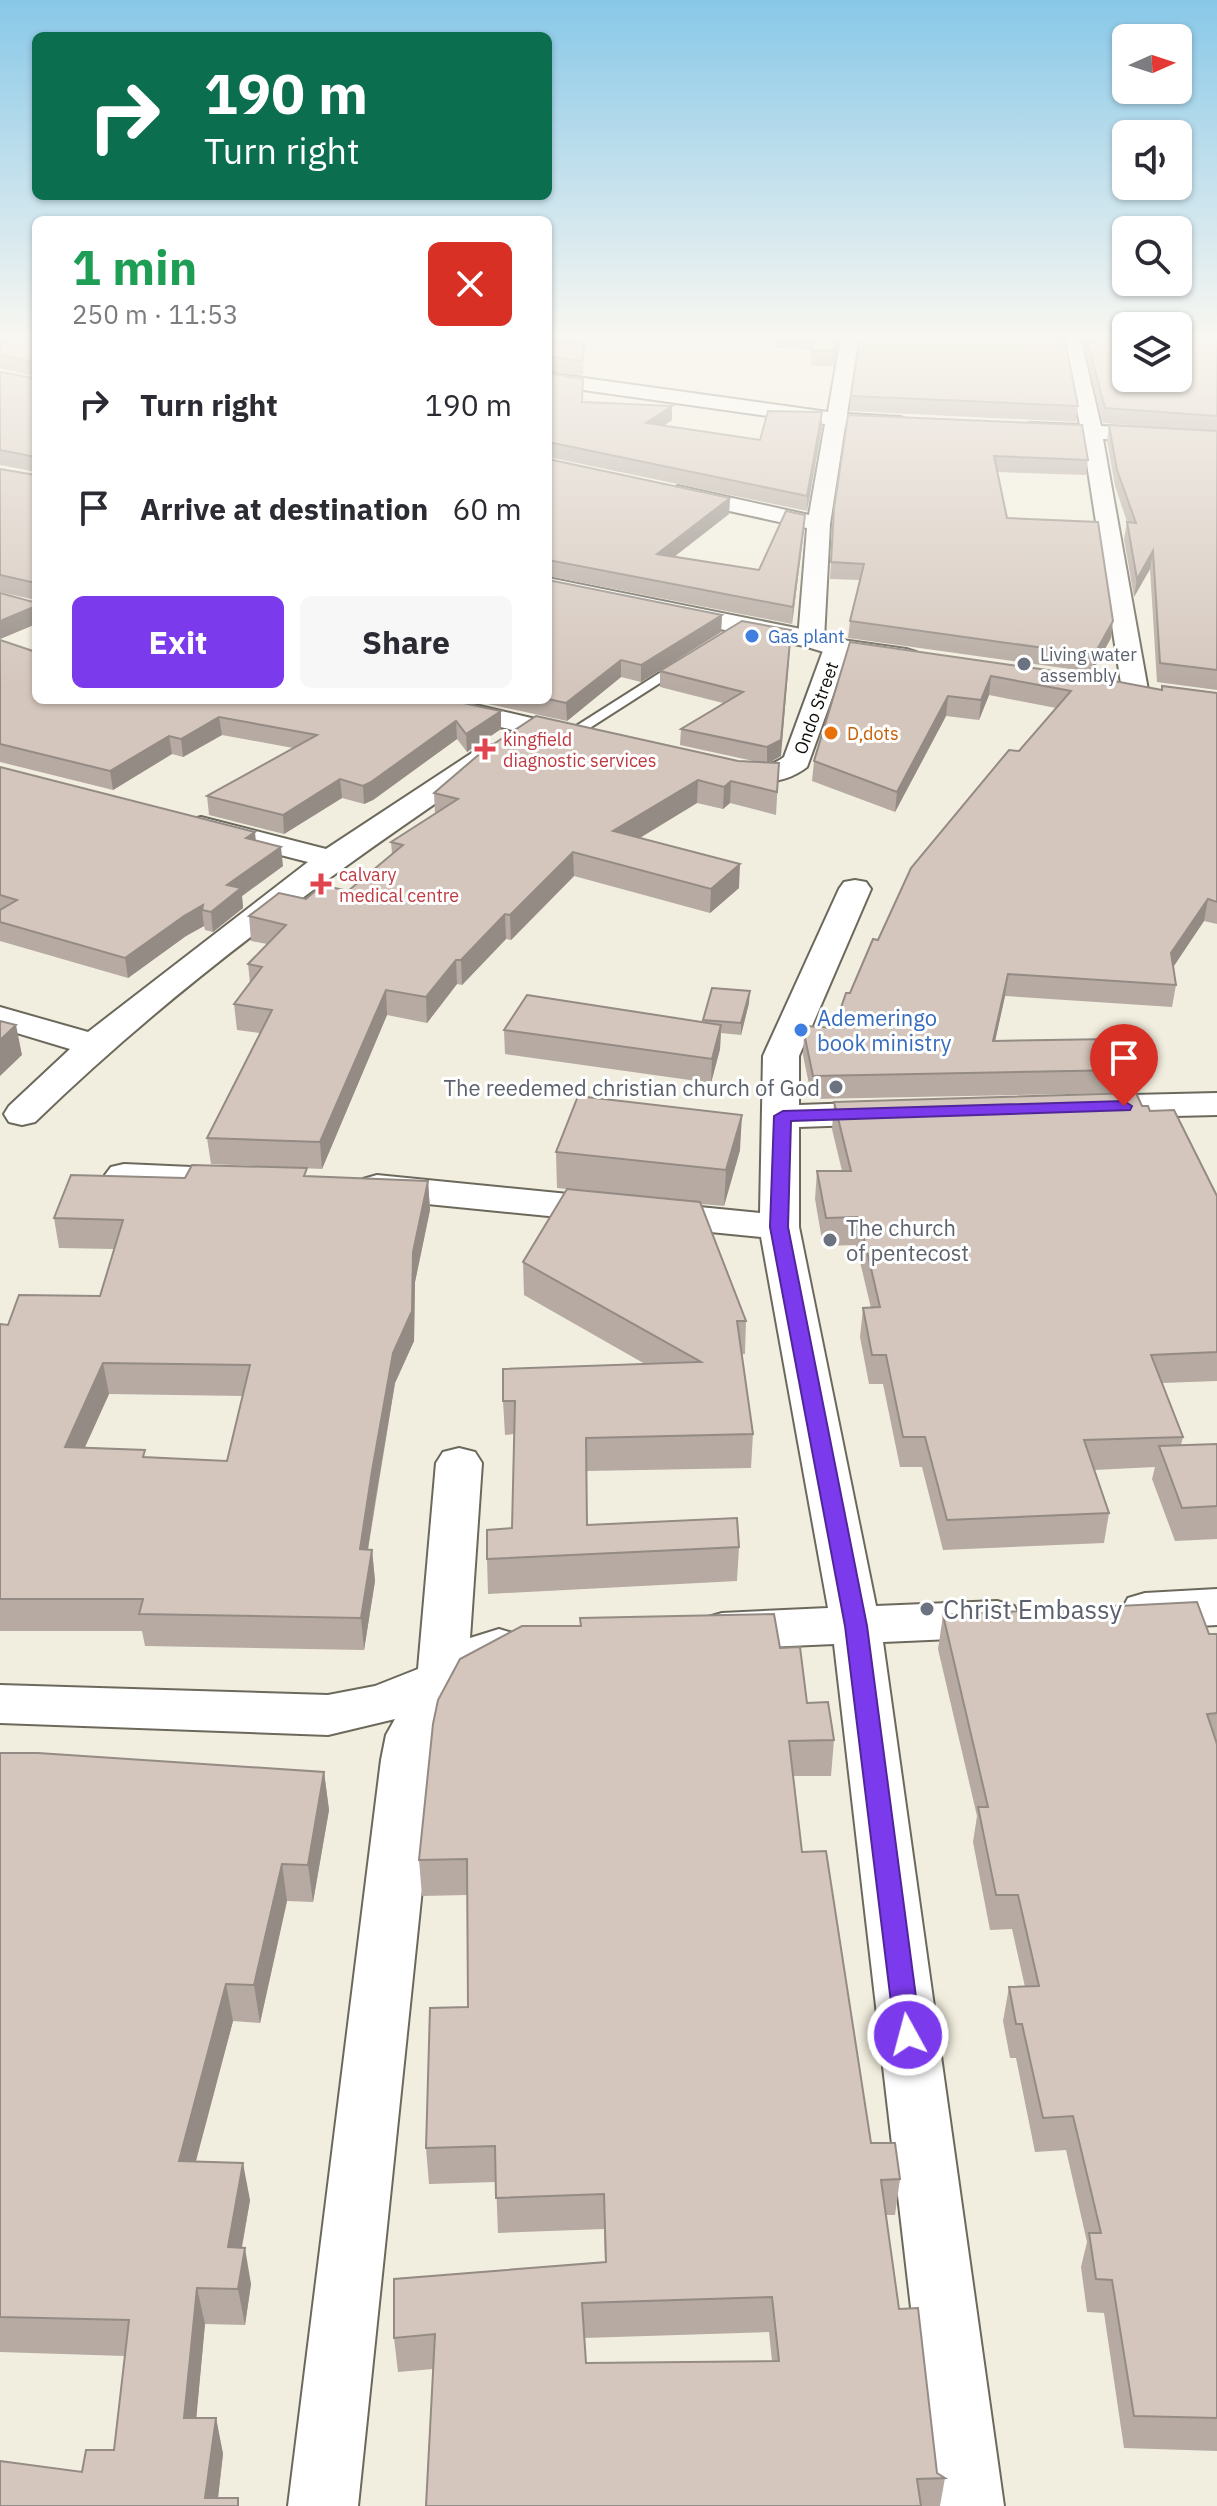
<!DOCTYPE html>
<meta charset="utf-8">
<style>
body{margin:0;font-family:"IBM Plex Sans",sans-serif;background:#f7f7f7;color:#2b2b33;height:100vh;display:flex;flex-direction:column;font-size:30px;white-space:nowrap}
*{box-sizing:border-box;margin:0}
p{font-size:26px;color:#7c7c81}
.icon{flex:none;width:44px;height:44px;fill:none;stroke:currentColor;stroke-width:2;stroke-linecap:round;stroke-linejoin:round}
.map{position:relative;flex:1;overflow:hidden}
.sheet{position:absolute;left:32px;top:216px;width:520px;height:488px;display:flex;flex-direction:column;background:#fff;border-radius:12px;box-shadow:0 2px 6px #0004}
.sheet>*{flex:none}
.top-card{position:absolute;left:32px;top:32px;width:520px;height:168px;border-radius:12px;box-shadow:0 2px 6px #0004;background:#0b6e4f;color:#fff;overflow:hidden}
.needle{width:52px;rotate:87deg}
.controls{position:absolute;left:1112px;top:24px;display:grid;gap:16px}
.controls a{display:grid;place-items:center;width:80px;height:80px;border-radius:12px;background:#fff;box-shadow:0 2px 6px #0004;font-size:40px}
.pin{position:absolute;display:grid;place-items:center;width:68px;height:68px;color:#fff;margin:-82px -34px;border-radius:50% 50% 50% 0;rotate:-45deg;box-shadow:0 0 8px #0007}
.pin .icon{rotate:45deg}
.me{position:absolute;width:88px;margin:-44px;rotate:353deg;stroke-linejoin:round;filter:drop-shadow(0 0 6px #0008)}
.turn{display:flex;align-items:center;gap:28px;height:168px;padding:0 40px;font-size:36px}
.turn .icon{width:104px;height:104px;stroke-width:2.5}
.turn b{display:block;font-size:56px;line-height:68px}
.round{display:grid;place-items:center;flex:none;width:84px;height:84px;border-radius:12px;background:#f7f7f7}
.head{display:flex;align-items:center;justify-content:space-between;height:136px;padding:0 40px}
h1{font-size:48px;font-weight:800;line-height:60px;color:#1e9e55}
.action{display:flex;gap:16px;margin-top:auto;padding:16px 40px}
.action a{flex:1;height:92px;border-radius:12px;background:#7c3aed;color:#fff;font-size:32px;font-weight:800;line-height:92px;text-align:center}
.action a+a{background:#f7f7f7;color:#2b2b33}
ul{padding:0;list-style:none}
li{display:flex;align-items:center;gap:24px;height:104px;padding:0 40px}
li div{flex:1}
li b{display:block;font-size:30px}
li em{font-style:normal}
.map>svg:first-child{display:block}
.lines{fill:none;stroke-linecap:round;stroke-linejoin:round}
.lane-casing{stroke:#6c695c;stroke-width:4}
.street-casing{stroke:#6c695c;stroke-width:4}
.secondary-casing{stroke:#6c695c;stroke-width:4}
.lane{fill:#fff;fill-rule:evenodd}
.street{fill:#fff;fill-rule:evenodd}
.secondary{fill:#fff;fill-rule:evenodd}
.wall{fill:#b6aaa2;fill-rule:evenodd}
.shaded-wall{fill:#948b84}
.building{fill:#d4c6bc;stroke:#948b84;stroke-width:2;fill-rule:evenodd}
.route{fill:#7c3aed;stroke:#51269a;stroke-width:2}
.shop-dot{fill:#3f7fe0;stroke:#fff;stroke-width:3}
.worship-dot{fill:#6b7280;stroke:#fff;stroke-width:3}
.food-dot{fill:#e8710a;stroke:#fff;stroke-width:3}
.health-dot{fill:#e0444e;stroke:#fff;stroke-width:3}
.labels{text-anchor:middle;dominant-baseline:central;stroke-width:6;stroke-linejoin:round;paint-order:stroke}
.far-shop-label{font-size:18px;fill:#366cbe;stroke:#fff;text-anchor:start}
.far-worship-label{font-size:18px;fill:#5b616d;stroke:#fff;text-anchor:start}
.far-street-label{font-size:18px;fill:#0d0c07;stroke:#fff}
.far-food-label{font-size:18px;fill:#c56008;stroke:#fff;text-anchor:start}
.far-health-label{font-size:18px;fill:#be3a42;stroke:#fff;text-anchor:start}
.shop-label{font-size:22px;fill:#366cbe;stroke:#fff;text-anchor:start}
.worship-label{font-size:22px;fill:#5b616d;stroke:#fff;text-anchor:end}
.near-worship-label{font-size:26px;fill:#5b616d;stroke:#fff;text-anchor:start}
</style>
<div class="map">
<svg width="1217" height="2506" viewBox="0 0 1217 2506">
<rect width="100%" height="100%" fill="#f2eedf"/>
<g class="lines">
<defs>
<polygon id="lane" points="677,662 688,665 574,738 562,735"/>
<g id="street">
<polygon points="841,336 859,336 847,414 901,417 911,423 901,429 845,426 830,524 824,639 811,647 798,639 807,528 670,498 667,493 678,486 809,515 825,424 548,385 548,373 828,412"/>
<polygon points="1062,336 1080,336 1101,426 1217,432 1217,444 1103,439 1148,690 1144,696 1126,696 1122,690 1083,438 1029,435 1019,429 1029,423 1080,425"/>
<path d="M 837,640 L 850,648 L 807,767 C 780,788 746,784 715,776 L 711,770 L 715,764 C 739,758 762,774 784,757 L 824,648 Z"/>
<polygon points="406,700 454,700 587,731 591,737 587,743 577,745 410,706"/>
<path d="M 491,745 L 501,747 L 505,753 L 501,759 C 337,869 177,984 35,1122 L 22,1125 L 9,1122 L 4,1114 L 9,1106 L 70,1049 L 0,1028 L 0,1007 L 88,1032 L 308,862 L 190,832 L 186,826 L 190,820 L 201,817 L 326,849 L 481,747 Z"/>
<polygon points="855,880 866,882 871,889 799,1056 799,1105 885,1102 898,1105 903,1113 898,1121 885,1124 799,1127 799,1227 876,1606 997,1601 1014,1606 1021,1619 1014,1632 997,1637 883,1642 1004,2506 934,2506 834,1644 722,1649 705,1644 697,1631 705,1618 722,1613 828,1608 761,1237 377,1199 363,1195 358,1187 363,1179 377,1175 760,1213 763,1056 839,889 844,882"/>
<polygon points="1217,1093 1217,1115 1089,1118 1076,1115 1071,1107 1076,1099 1089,1096"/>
<polygon points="124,1164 237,1169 251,1172 256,1180 251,1188 237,1191 111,1183 105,1175 111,1167"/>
<path d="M 459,1448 L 475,1452 L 482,1463 L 470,1638 L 499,1629 L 516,1634 L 524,1647 L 516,1660 C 471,1675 459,1695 438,1735 L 358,2506 L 288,2506 L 381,1760 L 386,1735 L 395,1719 L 328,1735 L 0,1723 L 0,1685 L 328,1695 L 375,1686 L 418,1669 L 436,1463 L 443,1452 Z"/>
<polygon points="1217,1589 1217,1625 1145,1629 1128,1624 1121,1611 1128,1598 1145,1593"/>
</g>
<polygon id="secondary" points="548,578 811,631 842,640 906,649 916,652 920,658 916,664 906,667 837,656 804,646 548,594"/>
</defs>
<use href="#lane" class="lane-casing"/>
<use href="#street" class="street-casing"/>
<use href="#secondary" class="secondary-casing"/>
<use href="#lane" class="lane"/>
<use href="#street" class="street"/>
<use href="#secondary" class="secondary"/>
</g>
<g class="wall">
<polygon points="0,336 36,336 36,624 0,639 36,600 0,592 0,469 36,475 36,472 0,465 0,372 33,378 34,376 0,368"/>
<polygon points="776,336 839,336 833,366 811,366 809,349 775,348"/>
<polygon points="1081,336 1217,336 1217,690 1157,682 1150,569 1134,597 1124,539 1127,522 1115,486 1107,441 1109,425 1183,429 1103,423"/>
<polygon points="548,341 584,344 583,375 548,371"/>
<polygon points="548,373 582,402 672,406 672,420 663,426 760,440 822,412 822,427 807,511 548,457"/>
<polygon points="851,396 1078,406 1076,422 850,411"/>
<polygon points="848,415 1088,460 1086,475 997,472 1007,518 1111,638 1092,672 848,638 850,621 860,580 830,579 834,508"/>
<polygon points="548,459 730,498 729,514 674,557 759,570 804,530 792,624 548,576"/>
<polygon points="548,580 722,615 721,632 641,682 621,677 567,721 469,700 548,700"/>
<polygon points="742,621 781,756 769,762 779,763 776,815 730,803 723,809 697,803 640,838 739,888 710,913 574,876 511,940 506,939 462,985 457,984 427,1023 387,1015 322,1169 211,1164 207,1138 260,1033 237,1030 234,1004 250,983 248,964 267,944 251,941 249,916 306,899 348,891 392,854 391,842 435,814 434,793 738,761 758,762 680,745 681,729 723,703 660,687 660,671"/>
<polygon points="0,640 36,700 449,700 501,729 467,752 457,739 373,800 364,804 342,798 284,834 209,815 207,796 293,748 222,735 183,757 172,754 113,790 0,762"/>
<polygon points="850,642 1161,690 1162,686 1217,693 1217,924 1204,921 1173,966 1176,985 1172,1007 1005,996 995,1041 1125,1070 1121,1093 812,1099 803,1055 804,1033 834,1028 850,993 878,940 1019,751 1056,708 989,695 979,720 946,716 895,812 812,781 814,761"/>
<polygon points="0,767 255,832 255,840 283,866 242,896 243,908 213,932 205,930 204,926 186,936 128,978 0,941"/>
<polygon points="749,1003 741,1035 721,1033 720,1049 711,1083 505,1054 504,1030 703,1023 703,1020"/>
<polygon points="834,1102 1142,1106 1150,1111 1217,1196 1217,1381 1162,1383 1183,1437 1181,1445 1217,1444 1217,1539 1175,1541 1152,1479 1155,1467 1094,1470 1109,1513 1104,1543 943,1550 922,1467 900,1467 883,1384 869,1384 860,1337 863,1308 871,1308 856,1245 823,1246 815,1199 817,1171 842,1171 832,1129"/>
<polygon points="740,1150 724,1206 701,1204 746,1321 745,1354 742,1354 753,1434 751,1468 586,1471 587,1525 739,1547 737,1581 488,1594 487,1559 512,1528 514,1434 505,1435 503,1401 645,1364 524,1295 523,1262 567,1189 557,1188 556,1152"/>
<path d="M 308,1177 L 428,1181 L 430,1210 L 415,1282 L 414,1341 L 395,1383 L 368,1550 L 372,1550 L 375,1581 L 364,1650 L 145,1646 L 142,1631 L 0,1631 L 0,1324 L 8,1325 L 100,1296 L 114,1249 L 59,1248 L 54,1218 L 185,1178 ZM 109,1394 L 243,1396 L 227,1461 L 146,1457 L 85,1447 Z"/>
<polygon points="943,1615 1217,1634 1217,2451 1124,2448 1104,2313 1087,2312 1081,2267 1087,2242 1066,2150 1035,2152 1016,2058 1010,2058 1003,2021 1009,1987 1025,1987 1012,1929 990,1930 973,1842 977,1816 938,1649"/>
<path d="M 780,1648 L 807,1703 L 834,1740 L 831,1776 L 793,1776 L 802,1852 L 871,2143 L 900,2179 L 895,2215 L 886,2215 L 899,2309 L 937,2473 L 945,2478 L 940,2506 L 426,2506 L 433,2369 L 398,2372 L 394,2338 L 605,2262 L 604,2229 L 498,2233 L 496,2182 L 429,2184 L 426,2148 L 468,2007 L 467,1895 L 422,1896 L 419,1860 ZM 769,2332 L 772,2361 L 586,2363 L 584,2338 Z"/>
<polygon points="0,1753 324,1772 329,1810 313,1902 287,1901 260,2023 233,2021 196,2161 250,2200 242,2248 251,2284 245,2325 205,2324 196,2418 216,2418 223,2454 218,2498 82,2472 114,2450 125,2356 0,2352"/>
</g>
<g class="shaded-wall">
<polygon points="837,336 839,336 833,366 834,351"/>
<polygon points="672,406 672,420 646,438 646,423"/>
<polygon points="822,412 822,427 807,511 807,496"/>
<polygon points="730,498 729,514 657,570 657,554"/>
<polygon points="805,515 804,530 792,624 793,607"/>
<polygon points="1153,551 1150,569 1134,597 1137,579"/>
<polygon points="36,606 36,624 0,639 0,621"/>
<polygon points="722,615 721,632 641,682 641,665"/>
<polygon points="1113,621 1111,638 1092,672 1094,655"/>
<polygon points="790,646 781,756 767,764 767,747"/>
<polygon points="621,660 621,677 567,721 566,703"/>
<polygon points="991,676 989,695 979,720 981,700"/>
<polygon points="948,696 946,716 895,812 897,792"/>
<polygon points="501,711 501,729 467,752 466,734"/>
<polygon points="219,717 222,735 183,757 181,739"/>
<polygon points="456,721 457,739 373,800 364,804 363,786"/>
<polygon points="169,736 172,754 113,790 110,771"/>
<polygon points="340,779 342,798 284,834 283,815"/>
<polygon points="698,780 697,803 613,854 613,831"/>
<polygon points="731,781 730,803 723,809 724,787"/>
<polygon points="255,832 257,852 246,838"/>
<polygon points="281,847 283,866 242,896 243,908 213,932 211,912 227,885"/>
<polygon points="573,852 574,876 511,940 510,915"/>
<polygon points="740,864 739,888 710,913 711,889"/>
<polygon points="1208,899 1204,921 1168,975 1171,953"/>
<polygon points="203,905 202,910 204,926 186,936 128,978 125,958 184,916"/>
<polygon points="505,914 506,939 462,985 461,960"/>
<polygon points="456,960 457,984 427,1023 426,997"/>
<polygon points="1008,974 1005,996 990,1064 993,1041"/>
<polygon points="386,990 387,1015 322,1169 320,1142"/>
<polygon points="750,991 749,1003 741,1035 741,1023"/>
<polygon points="16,1025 22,1055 0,1076 0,1040"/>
<polygon points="721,1025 720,1049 711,1083 712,1059"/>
<polygon points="742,1115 740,1150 724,1206 726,1170"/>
<polygon points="428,1181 430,1210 415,1282 414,1341 395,1383 375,1502 363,1581 360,1549 372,1471 393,1353"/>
<polygon points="103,1363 109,1394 71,1478 65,1447"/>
<polygon points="372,1550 375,1581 364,1650 361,1618"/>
<polygon points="324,1772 329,1810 313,1902 308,1865"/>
<polygon points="282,1864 287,1901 260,2023 254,1985"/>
<polygon points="226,1984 233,2021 186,2198 179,2161"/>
<polygon points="243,2163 250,2200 235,2284 228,2247"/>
<polygon points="245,2248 251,2284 245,2325 238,2289"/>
<polygon points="197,2288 205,2324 193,2454 184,2418"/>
<polygon points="216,2418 223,2454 217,2506 205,2498"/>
</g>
<g class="building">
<polygon points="0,336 36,336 36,363 0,355"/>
<polygon points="810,336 837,336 834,351 811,351"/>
<polygon points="860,336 1064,336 1078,406 851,396"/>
<polygon points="1086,336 1126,336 1126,378 1178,378 1178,336 1217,336 1217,416 1105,408"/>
<polygon points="548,341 584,344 583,361 548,357"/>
<polygon points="36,367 36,457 0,450 0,372 33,378"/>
<polygon points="548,373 583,379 582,402 672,406 646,423 760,440 768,411 822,412 807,496 548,442"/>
<polygon points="848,415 1082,425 1088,460 994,456 1007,518 1098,522 1113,621 1094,655 850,621 864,564 831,562 834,508"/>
<polygon points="1109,425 1217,431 1217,670 1160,663 1153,551 1137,579 1127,522 1136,523 1117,470"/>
<polygon points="36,458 36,591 36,583 0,575 0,469 36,475"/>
<polygon points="548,459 730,498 657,554 759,570 786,511 805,515 793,607 548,560"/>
<polygon points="548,580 722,615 641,665 621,660 566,703 548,699"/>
<polygon points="0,593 33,602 36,599 36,606 0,621"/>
<polygon points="742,621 791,630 781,740 767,747 681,729 743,692 660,671"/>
<polygon points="0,640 36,652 36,700 449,700 501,711 466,734 456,721 371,782 363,786 340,779 283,815 207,796 317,735 219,717 181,739 169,736 110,771 0,744"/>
<polygon points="850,642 1082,675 1078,681 1083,675 1162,690 1162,686 1217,693 1217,902 1208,899 1171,953 1176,985 1008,974 993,1041 1112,1039 1125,1070 813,1076 804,1033 807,1026 834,1028 846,993 850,993 873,939 878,940 911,868 1009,750 1019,751 1071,691 991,676 981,700 948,696 897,792 814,761"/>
<polygon points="536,716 738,761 779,763 777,792 731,781 724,787 698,780 613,831 740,864 711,889 573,852 510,915 505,914 461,960 456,960 426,997 386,990 320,1142 207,1138 272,1010 234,1004 262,967 248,964 286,925 249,916 279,893 306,899 322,885 348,891 403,845 391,842 458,799 434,793 483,751"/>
<polygon points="0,767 255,832 246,838 281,847 227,885 241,888 211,912 202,910 203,905 184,916 125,958 0,922 0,910 17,900 0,895"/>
<polygon points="712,988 750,991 741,1023 703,1020"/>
<polygon points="527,995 721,1025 712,1059 504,1030"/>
<polygon points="0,1021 16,1025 0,1040"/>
<polygon points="1136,1093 1142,1106 1148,1106 1150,1111 1174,1110 1217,1196 1217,1352 1151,1355 1183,1437 1084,1440 1109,1513 947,1520 925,1437 903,1437 886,1355 872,1355 863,1308 880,1307 859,1217 826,1218 817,1171 851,1171 834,1102"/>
<polygon points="578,1096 742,1115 726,1170 556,1152"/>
<path d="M 192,1165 L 307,1168 L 304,1176 L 428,1181 L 413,1252 L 412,1311 L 393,1353 L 372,1471 L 360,1549 L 372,1550 L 361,1618 L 139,1614 L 143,1599 L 0,1599 L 0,1324 L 8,1325 L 19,1295 L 100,1296 L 123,1220 L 54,1218 L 71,1175 L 185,1178 ZM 103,1363 L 250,1365 L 227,1461 L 143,1457 L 145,1450 L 65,1447 Z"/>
<polygon points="567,1189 700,1202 746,1321 737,1321 753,1434 586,1438 587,1525 737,1518 739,1547 487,1559 487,1530 512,1528 515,1401 503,1401 503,1369 701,1362 523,1262"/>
<polygon points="1217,1444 1217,1506 1182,1508 1159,1446"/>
<polygon points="1197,1602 1209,1634 1217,1634 1217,1713 1207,1714 1217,1744 1217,2418 1134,2416 1112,2280 1096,2279 1089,2233 1101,2233 1073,2116 1043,2118 1022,2024 1016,2024 1009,1987 1039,1986 1018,1895 996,1895 978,1807 988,1807 943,1615"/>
<path d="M 774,1614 L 780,1648 L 800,1647 L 807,1703 L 828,1702 L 834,1740 L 789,1741 L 802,1852 L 826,1851 L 871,2143 L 895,2143 L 900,2179 L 881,2180 L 899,2309 L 918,2308 L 937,2473 L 945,2478 L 917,2479 L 921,2506 L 426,2506 L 435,2334 L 394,2338 L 394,2279 L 606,2262 L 604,2194 L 496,2198 L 495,2146 L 426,2148 L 430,2008 L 468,2007 L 467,1859 L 419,1860 L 433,1724 L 438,1700 L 460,1659 L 522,1626 L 581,1626 L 580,1618 ZM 772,2297 L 779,2361 L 586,2363 L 582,2303 Z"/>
<polygon points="0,1753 38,1753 324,1772 308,1865 282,1864 254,1985 226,1984 179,2161 243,2163 228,2247 245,2248 238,2289 197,2288 184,2418 216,2418 205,2498 238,2498 238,2506 0,2506 0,2461 82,2472 86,2450 114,2450 129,2320 0,2317"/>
</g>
<linearGradient id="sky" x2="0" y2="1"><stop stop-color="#88c8e8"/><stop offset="0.49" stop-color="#f9f7f1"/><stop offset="1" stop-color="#f9f7f1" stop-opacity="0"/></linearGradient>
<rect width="1217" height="687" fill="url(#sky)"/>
<polygon class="route" points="1124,1101 1132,1106 1130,1110 791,1121 788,1227 867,1626 921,2035 917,2043 908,2046 899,2043 895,2035 845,1626 770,1227 774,1116 783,1111"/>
<g class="shop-dot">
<circle cx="752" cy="636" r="8"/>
<circle cx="801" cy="1030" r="8"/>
</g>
<g class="worship-dot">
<circle cx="1024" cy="664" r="8"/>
<circle cx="836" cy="1087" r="8"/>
<circle cx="830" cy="1240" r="8"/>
<circle cx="927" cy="1609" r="8"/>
</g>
<circle class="food-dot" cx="831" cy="733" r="8"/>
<g class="health-dot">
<path d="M481 737h8v8h8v8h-8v8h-8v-8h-8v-8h8z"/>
<path d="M317 872h8v8h8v8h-8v8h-8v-8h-8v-8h8z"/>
</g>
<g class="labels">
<g class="far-shop-label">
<text x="768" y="636">Gas plant</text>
</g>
<g class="far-worship-label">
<text x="1040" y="654">Living water<tspan x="1040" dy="21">assembly</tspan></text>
</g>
<g class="far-street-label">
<text transform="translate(816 708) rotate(-70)">Ondo Street</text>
</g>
<g class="far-food-label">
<text x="847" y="733">D,dots</text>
</g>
<g class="far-health-label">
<text x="503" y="739">kingfield<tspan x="503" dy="21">diagnostic services</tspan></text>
<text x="339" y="874">calvary<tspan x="339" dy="21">medical centre</tspan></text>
</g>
<g class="shop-label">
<text x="817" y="1017">Ademeringo<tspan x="817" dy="25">book ministry</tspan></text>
</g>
<g class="worship-label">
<text x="820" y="1087">The reedemed christian church of God</text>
<text x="846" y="1227" text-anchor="start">The church<tspan x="846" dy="25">of pentecost</tspan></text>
</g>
<g class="near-worship-label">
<text x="943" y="1609">Christ Embassy</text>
</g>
</g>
</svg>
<div class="controls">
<a><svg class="needle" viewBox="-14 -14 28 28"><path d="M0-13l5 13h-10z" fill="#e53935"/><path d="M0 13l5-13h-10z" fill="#7c7c81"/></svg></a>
<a><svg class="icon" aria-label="sound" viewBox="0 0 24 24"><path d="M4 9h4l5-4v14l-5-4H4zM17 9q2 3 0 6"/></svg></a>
<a><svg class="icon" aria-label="search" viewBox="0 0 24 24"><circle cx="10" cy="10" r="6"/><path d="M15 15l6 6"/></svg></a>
<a><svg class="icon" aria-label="layers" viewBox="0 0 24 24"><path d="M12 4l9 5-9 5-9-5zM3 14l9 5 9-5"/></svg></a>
</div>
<div class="pin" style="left:1124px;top:1106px;background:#d93025"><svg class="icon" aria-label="arrive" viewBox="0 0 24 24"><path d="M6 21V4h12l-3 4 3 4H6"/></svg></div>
<svg class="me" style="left:908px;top:2035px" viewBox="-20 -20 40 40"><circle r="17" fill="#7c3aed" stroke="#fff" stroke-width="3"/><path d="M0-11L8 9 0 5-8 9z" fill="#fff"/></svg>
<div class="top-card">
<div class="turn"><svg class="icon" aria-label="right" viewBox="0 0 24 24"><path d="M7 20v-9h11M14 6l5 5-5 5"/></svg><div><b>190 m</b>Turn right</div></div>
</div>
<section class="sheet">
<div class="head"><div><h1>1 min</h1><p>250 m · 11:53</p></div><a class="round" style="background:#d93025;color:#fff"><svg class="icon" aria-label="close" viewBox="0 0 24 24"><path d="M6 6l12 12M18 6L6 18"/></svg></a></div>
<ul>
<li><svg class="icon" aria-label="right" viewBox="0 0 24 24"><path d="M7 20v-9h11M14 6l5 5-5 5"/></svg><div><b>Turn right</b></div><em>190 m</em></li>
<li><svg class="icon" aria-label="arrive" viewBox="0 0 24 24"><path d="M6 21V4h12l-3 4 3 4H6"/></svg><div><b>Arrive at destination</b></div><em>60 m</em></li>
</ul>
<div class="action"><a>Exit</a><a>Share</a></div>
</section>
</div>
